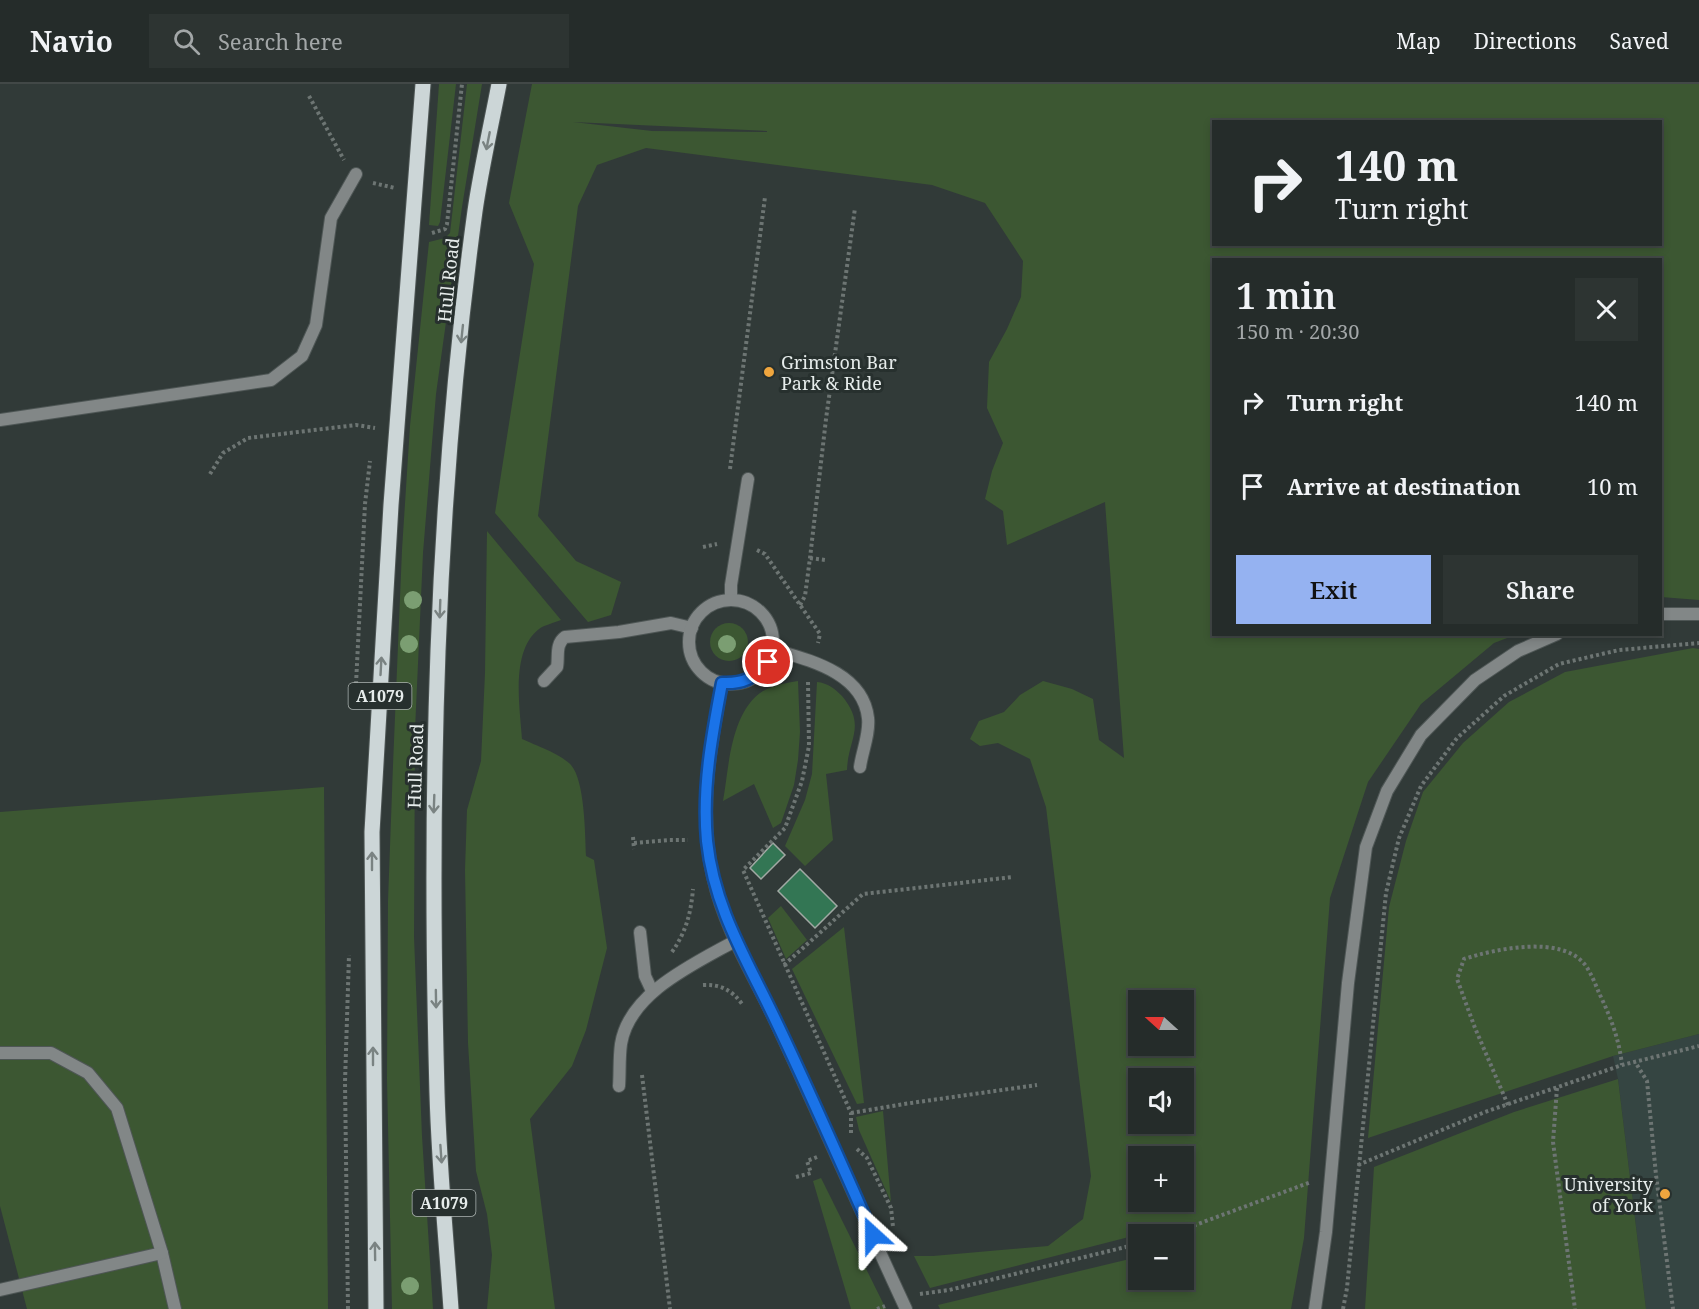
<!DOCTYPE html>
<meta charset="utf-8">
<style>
body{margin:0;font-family:"Noto Serif",serif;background:#2d3432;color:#f1f3f6;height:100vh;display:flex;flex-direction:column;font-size:22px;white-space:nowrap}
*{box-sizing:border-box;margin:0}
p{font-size:20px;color:#a3a7a8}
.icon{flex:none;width:33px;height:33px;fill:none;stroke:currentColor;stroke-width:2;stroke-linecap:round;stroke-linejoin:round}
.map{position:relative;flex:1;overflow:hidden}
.panel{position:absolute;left:1212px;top:174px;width:450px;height:378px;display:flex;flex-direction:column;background:#252c2a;border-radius:0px;box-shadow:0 3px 9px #0003,0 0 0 2px #424847}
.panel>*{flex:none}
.top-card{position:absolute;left:1212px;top:36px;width:450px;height:126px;border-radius:0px;box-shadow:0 3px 9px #0003,0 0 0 2px #424847;background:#252c2a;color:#f1f3f6;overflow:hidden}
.needle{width:39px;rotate:291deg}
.buttons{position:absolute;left:1128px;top:906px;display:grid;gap:12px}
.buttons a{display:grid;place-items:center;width:66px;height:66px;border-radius:0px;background:#252c2a;box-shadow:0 3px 9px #0003,0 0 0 2px #424847;font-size:30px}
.pin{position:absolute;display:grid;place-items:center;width:51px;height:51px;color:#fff;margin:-26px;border:3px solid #fff;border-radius:50%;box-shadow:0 2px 6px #0007}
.me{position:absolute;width:66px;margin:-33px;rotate:336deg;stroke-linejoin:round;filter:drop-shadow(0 0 4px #0008)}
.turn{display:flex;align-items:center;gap:21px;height:126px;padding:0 24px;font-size:27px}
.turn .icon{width:78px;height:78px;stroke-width:2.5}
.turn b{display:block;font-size:42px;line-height:51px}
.round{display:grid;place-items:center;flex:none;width:63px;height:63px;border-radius:0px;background:#2d3432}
.head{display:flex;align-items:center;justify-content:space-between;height:102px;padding:0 24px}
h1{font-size:36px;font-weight:600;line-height:45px}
.cta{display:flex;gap:12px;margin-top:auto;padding:12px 24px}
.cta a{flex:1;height:69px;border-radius:0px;background:#95b2f1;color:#111;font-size:24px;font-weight:600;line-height:69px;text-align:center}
.cta a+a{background:#2d3432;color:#f1f3f6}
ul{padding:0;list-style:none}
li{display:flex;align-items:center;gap:18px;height:84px;padding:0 24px}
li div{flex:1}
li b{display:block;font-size:22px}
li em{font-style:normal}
header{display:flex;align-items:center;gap:36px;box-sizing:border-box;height:84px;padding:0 30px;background:#252c2a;border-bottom:2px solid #424847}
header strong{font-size:28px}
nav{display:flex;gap:33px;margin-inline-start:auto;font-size:21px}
.search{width:420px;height:54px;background:#2d3432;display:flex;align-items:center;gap:15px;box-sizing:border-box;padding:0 21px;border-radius:0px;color:#a3a7a8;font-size:22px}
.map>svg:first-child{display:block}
.built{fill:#354542}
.green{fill:#3c5732;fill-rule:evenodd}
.building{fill:#337654;stroke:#a1a9a4;stroke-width:1.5}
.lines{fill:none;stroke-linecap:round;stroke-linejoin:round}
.service-casing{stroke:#4e5655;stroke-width:14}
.minor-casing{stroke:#4e5655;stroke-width:14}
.primary-casing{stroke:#4e5655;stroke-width:17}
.path{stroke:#6d7573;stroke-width:4;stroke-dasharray:3 3;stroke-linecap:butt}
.service{stroke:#828787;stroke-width:12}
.minor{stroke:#828787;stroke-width:12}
.primary{stroke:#ccd6d7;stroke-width:15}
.tree{fill:#7b9e72}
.oneway{stroke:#7a8382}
.route-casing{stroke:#114b97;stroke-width:15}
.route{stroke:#1a73e8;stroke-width:10}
.poi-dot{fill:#f0a63e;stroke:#27302e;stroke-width:2}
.labels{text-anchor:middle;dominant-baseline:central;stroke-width:6;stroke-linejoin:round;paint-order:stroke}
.shield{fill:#27302e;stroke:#adb4b2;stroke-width:1.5}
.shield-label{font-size:16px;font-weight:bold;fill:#e6eceb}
.street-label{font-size:18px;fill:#e6eceb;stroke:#27302e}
.poi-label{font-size:18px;fill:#e6eceb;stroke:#27302e;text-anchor:start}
</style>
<header>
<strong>Navio</strong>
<div class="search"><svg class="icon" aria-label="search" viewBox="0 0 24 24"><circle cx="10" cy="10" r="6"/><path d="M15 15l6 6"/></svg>Search here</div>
<nav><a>Map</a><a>Directions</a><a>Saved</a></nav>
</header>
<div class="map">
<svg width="1699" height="1225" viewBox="0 0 1699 1225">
<rect width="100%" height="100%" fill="#313a38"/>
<polygon class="built" points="1699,950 1699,1225 1646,1225 1618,995 1613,972"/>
<g class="green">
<polygon points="439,0 456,0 440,138 438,142 429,141"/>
<polygon points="467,0 482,0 462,123 436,310 423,469 415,646 414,853 422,1052 433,1225 392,1225 387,995 388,817 393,681 402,466 410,342 429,158 445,154 450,149"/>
<path d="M 532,0 L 1699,0 L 1699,516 L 1661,513 L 1660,176 L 1214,176 L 1214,550 L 1515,551 L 1494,559 L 1421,620 L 1368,698 L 1330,814 L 1304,1154 L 1291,1225 L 940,1225 L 938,1221 L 1138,1173 L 1138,1196 L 1184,1196 L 1184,1150 L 1161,1150 L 1160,1145 L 930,1204 L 914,1172 L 933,1172 L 1048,1162 L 1083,1135 L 1091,1092 L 1046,723 L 1030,675 L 998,659 L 980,662 L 970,655 L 979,637 L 1004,628 L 1020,611 L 1043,597 L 1072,605 L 1093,615 L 1099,656 L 1124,674 L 1105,418 L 1007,461 L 1003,427 L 985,415 L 992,387 L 1003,359 L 987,324 L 989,278 L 1007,245 L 1021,213 L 1023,177 L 985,119 L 932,101 L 646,64 L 597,81 L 578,122 L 538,432 L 576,477 L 621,498 L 611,531 L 588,538 L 495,429 L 534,180 L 509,119 ZM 573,38 L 767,47 L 767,48 L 652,47 ZM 1214,38 L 1660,38 L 1660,160 L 1214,160 ZM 1184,916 L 1184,962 L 1138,962 L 1138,916 ZM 1184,994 L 1184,1040 L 1138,1040 L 1138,994 ZM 1184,1072 L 1184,1118 L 1138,1118 L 1138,1072 Z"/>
<path d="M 487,447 L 561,536 C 554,539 544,541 539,545 C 510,567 520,624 522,655 C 535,661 561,670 571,681 C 585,697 585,750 586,772 L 594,776 L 607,864 L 586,946 L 572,982 L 530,1035 L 555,1225 L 487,1225 L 492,1171 L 487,1130 L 476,1087 L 468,959 L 465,786 L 467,726 L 481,677 L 485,589 Z"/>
<circle cx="729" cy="558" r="19"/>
<polygon points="1693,564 1699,565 1699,950 1613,972 1368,1054 1389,823 1406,757 1423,708 1463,659 1509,618 1565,588"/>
<path d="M 798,597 L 800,648 L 798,676 L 794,701 L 781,739 L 773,744 L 754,700 L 723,717 C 729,684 730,628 763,607 C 774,601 786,599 798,597 Z"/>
<path d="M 817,598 C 828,599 835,605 842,612 C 867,642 848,655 847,686 L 826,690 L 833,756 L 805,782 L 785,762 L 805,716 L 812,690 Z"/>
<polygon points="324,703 328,1225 27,1225 0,1122 0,728"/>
<polygon points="781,822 807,856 786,875 768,834"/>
<polygon points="844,843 864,1019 857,1020 792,885"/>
<polygon points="1618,995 1646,1225 1365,1225 1374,1083 1514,1028"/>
<polygon points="883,1027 891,1118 859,1046 856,1033"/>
<polygon points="821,1094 886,1225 851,1225 813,1097"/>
</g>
<g class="building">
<polygon points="773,759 785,771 761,795 750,784"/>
<polygon points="800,785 837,822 815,844 778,807"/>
</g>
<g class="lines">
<defs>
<g id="service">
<polyline points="0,336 271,296 302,272 316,241 331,134 356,90"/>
<polyline points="731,516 731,501 748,395"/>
<path d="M 772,565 C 808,576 863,588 868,634 C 870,650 862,667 860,683"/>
<path d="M 544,597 L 557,583 C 559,573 555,560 565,553 L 619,548 L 671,539 L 692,544"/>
<polyline points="640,848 645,892 652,907"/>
<polyline points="0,969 51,969 88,989 117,1024 162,1169 175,1225"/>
<path d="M 619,1002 C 620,989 619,974 621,960 C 629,909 694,880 735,857"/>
<polyline points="0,1206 162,1169"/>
</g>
<g id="minor">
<circle cx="731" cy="558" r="42"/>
<polyline points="1660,530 1699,530"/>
<path d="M 722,599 C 710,663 698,728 713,793 C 725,848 757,896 780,947 C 823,1039 863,1133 906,1225"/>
<polyline points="1315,1225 1326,1148 1348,899 1366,763 1387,707 1421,651 1475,596 1518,567 1557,550"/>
</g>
<g id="primary">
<polyline points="376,1225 372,748 391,421 423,0"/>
<path d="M 451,1225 C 446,1153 439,1081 437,1009 C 429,715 435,419 475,127 C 481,85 491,42 499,0"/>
</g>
</defs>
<use href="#service" class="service-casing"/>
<use href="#minor" class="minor-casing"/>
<use href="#primary" class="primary-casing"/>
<g class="path">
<polyline points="309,12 344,76"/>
<polyline points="373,99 395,104"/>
<polyline points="432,149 445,145 447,140 462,0"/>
<polyline points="730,385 765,113"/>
<polyline points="210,390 223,369 248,354 356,341 375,344"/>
<polyline points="703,463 717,460"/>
<polyline points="757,466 765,470 820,550 818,559"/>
<polyline points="810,474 825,476"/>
<polyline points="800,521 805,512 810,474 826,335 855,124"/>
<polyline points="808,598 809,662 802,697 785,744 743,786 851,1029 851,1050"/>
<polyline points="356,600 365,420 370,377"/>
<polyline points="633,753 634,765"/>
<polyline points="634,759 669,756 688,756"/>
<path d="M 672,868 C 686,848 691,829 693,805"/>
<polyline points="784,881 863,810 1013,793"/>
<path d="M 703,901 C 720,900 732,906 742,920"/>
<polyline points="1637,981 1647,997 1656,1091 1673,1225"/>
<polyline points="642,991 670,1225"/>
<polyline points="1557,1004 1553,1058 1575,1225"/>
<path d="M 1508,1021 L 1475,944 L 1457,895 L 1464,875 C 1495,865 1563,850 1586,882 C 1592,891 1596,902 1600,911 C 1611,934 1619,955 1622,981"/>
<polyline points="851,1029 904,1020 1037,1001"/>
<polyline points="857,1065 867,1074 891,1124 893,1143"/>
<polyline points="1358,1081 1485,1028 1622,981 1699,962"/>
<polyline points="796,1093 811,1089 807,1077 817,1073"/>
<polyline points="1171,1150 1311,1098"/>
<polyline points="920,1210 949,1206 1138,1160"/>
<polyline points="348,1225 345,998 349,871"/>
<polyline points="877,1225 885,1222"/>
<polyline points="1343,1225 1347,1204 1386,809 1399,754 1421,702 1457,654 1504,612 1559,580 1619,566 1699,559"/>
</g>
<use href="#service" class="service"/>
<use href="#minor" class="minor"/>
<use href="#primary" class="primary"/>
</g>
<g class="tree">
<circle cx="413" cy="516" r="9"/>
<circle cx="409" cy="560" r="9"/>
<circle cx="727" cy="560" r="9"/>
<circle cx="410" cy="1202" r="9"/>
</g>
<defs><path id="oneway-shaft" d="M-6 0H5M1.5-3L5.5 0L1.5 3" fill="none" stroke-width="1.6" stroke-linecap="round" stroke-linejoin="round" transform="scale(1.5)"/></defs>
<g class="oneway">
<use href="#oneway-shaft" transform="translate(488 57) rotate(101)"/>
<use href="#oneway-shaft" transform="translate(462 250) rotate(96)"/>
<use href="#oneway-shaft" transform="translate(440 525) rotate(92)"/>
<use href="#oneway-shaft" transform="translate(381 582) rotate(-87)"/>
<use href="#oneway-shaft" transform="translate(434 720) rotate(92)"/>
<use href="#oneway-shaft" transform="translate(372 777) rotate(-90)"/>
<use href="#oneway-shaft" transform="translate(436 915) rotate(89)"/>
<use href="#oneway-shaft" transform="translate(373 972) rotate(-90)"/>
<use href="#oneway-shaft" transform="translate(441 1070) rotate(86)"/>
<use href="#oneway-shaft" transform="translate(375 1167) rotate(-91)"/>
</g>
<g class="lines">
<defs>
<path id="route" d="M 768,578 C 755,594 743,600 722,599 C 712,651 702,704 707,757 C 714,824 747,876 775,935 C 809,1006 841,1079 873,1151"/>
</defs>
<use href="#route" class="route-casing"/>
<use href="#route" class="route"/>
</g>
<g class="poi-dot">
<circle cx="769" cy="288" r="6"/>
<circle cx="1665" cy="1110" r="6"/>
</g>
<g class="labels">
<g class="shield">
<rect x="348.5" y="599" width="63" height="26" rx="4.5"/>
<rect x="412.5" y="1106" width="63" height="26" rx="4.5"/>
</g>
<g class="shield-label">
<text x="380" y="612">A1079</text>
<text x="444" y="1119">A1079</text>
</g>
<g class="street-label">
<text transform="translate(448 196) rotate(-84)">Hull Road</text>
<text transform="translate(415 682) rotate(-88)">Hull Road</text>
</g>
<g class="poi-label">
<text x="781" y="278">Grimston Bar<tspan x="781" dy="21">Park &amp; Ride</tspan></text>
<text x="1653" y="1100" text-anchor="end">University<tspan x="1653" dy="21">of York</tspan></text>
</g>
</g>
</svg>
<div class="buttons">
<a><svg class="needle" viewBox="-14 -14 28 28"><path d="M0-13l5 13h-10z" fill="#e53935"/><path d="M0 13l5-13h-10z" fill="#a3a7a8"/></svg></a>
<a><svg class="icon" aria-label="sound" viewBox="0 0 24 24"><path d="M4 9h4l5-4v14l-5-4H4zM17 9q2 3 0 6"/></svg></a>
<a>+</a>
<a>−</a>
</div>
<div class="pin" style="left:768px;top:578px;background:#d93025"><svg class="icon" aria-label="arrive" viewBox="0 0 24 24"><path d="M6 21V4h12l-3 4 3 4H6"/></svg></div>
<svg class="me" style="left:873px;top:1151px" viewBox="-20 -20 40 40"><path d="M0-17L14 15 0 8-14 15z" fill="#1a73e8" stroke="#fff" stroke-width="4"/></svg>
<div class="top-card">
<div class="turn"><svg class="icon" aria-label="right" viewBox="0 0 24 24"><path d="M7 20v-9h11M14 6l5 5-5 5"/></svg><div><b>140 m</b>Turn right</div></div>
</div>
<section class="panel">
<div class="head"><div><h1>1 min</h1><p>150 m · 20:30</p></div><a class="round"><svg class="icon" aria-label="close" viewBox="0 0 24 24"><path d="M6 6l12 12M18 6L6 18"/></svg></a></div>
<ul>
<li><svg class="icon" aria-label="right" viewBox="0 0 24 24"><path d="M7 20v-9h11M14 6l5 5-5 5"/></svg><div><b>Turn right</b></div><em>140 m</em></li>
<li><svg class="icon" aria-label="arrive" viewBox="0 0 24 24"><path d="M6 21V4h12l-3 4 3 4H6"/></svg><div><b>Arrive at destination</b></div><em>10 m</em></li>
</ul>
<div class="cta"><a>Exit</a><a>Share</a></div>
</section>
</div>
